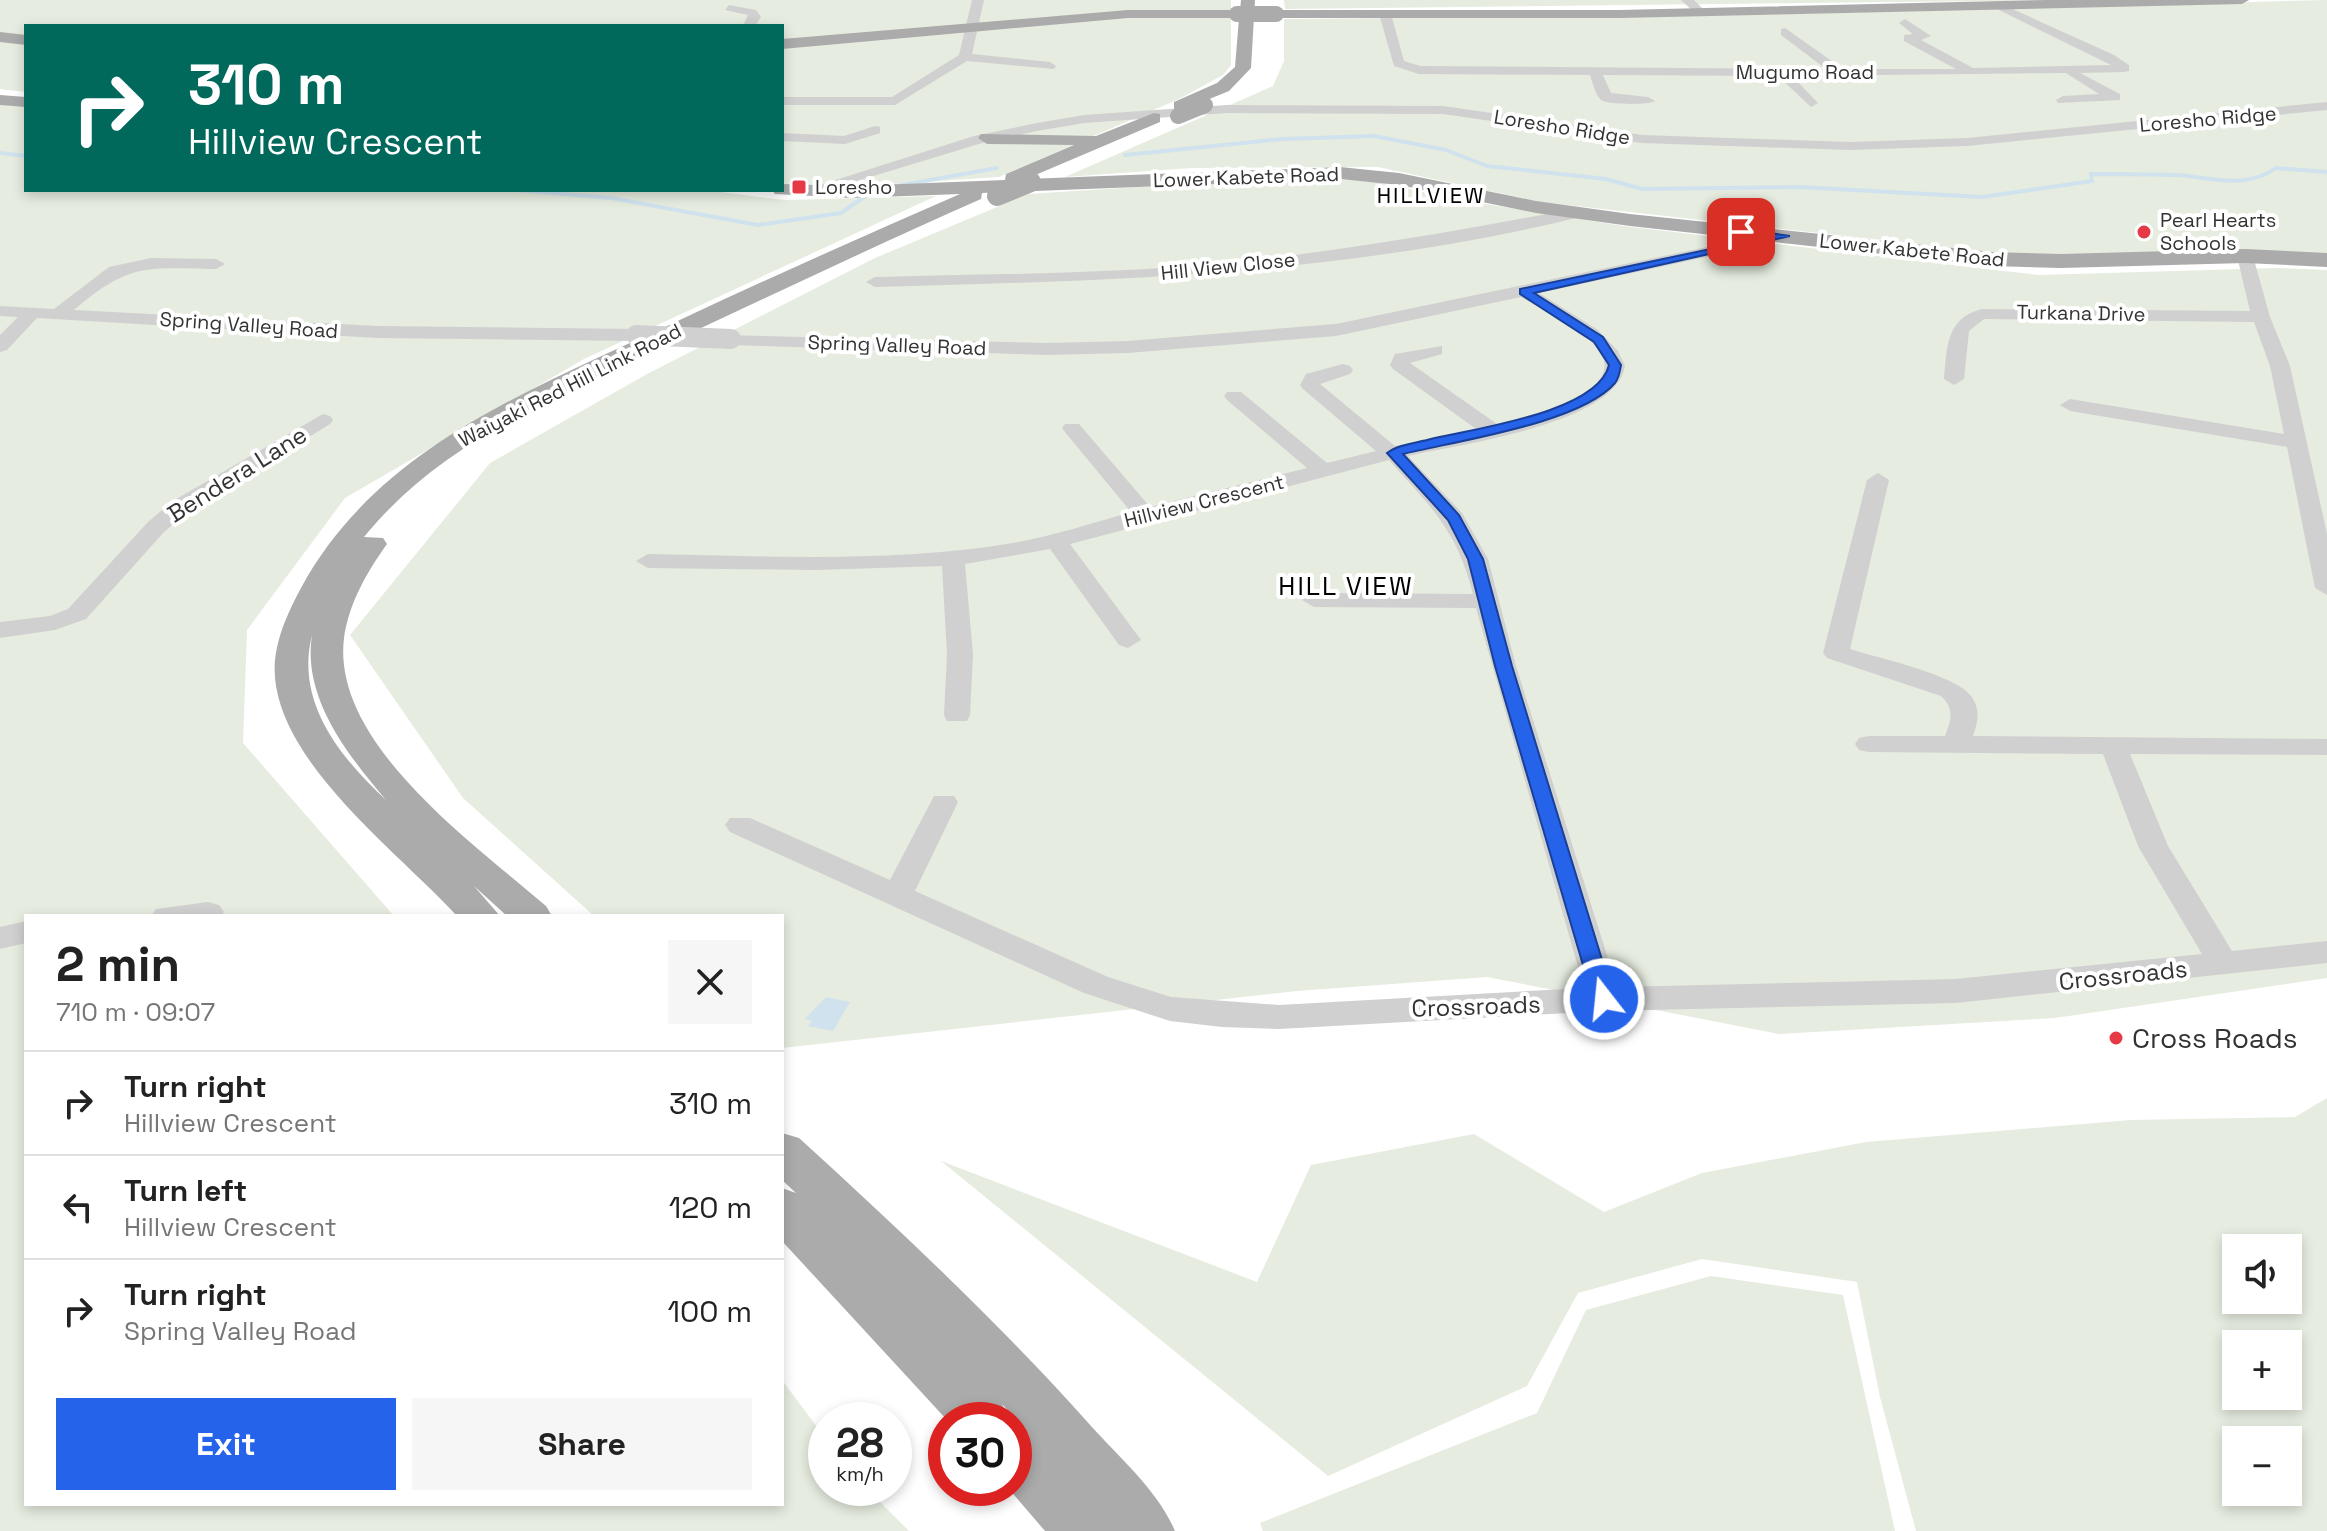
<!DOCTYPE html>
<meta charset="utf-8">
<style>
body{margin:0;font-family:"Space Grotesk",sans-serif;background:#f6f6f6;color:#222;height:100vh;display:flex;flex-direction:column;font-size:30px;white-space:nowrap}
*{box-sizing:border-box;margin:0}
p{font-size:26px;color:#767676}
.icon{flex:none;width:44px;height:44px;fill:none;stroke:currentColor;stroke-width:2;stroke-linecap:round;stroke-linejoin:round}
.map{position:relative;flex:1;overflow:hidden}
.details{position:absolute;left:24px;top:914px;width:760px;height:592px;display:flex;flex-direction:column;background:#fff;border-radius:0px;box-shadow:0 4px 12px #0003}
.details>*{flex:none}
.banner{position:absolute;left:24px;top:24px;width:760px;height:168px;border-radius:0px;box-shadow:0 4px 12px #0003;background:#00695c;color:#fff;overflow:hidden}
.buttons{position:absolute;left:2222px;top:1234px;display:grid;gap:16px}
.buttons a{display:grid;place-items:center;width:80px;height:80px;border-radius:0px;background:#fff;box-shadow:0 4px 12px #0003;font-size:40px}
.speed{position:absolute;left:808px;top:1402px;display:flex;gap:16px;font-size:40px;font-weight:700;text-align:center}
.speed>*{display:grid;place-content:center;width:104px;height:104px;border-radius:50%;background:#fff;box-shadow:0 4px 12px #0003;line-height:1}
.speed small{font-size:20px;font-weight:400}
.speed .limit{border:12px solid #d22;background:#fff;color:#111}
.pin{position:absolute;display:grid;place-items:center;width:68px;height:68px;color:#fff;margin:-34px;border-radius:16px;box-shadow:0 4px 12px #0006}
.me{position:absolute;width:88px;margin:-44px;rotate:344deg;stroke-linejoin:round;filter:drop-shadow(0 0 6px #0008)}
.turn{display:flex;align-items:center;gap:28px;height:168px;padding:0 32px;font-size:36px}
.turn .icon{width:104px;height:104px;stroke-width:2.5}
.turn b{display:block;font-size:56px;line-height:68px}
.round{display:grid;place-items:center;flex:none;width:84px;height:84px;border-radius:0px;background:#f6f6f6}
.headline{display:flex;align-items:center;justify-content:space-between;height:136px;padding:0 32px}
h1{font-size:48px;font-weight:600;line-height:60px}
.primary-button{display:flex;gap:16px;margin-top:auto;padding:16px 32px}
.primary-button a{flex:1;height:92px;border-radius:0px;background:#2563eb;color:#fff;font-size:32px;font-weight:600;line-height:92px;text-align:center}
.primary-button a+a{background:#f6f6f6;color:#222}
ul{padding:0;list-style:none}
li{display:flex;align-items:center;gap:24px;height:104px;padding:0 32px;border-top:2px solid #e0e0e0}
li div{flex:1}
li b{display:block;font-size:30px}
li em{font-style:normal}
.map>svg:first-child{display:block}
.green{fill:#e6ecdf;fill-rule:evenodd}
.water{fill:#cfe2ee}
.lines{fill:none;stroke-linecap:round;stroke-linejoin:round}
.stream{stroke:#cfe2ee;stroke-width:4}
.minor{fill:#d0d0d0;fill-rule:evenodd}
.major{fill:#ababab;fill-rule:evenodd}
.minor-bridge{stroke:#d0d0d0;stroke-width:20}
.major-bridge-far1{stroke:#ababab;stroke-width:16}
.major-bridge{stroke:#ababab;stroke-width:20}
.route{fill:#2563eb;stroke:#184099;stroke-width:2}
.poi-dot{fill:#e63946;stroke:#fff;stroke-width:3}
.labels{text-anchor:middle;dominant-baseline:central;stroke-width:8;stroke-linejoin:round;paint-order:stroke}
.far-street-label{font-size:20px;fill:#333;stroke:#fff}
.far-poi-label{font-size:20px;fill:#333;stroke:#fff;text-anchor:start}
.far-neighbourhood-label{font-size:22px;letter-spacing:2px;fill:#000;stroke:#fff}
.street-label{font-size:24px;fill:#333;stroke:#fff}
.neighbourhood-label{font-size:26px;letter-spacing:2px;fill:#000;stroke:#fff}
.near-poi-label{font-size:28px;fill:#333;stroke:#fff;text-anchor:start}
</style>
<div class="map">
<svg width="2327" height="1531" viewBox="0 0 2327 1531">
<rect width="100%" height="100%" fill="#fff"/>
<g class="green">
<polygon points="0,0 1231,0 1231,65 1223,75 1179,99 999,177 829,188 782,184 782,26 26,26 26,92 0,89"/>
<polygon points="1284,0 2072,0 1285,9"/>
<polygon points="2327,0 2327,256 2034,257 1540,202 1378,167 1192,168 1065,177 1273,86 1284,61 1284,19 1753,15"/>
<polygon points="0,103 26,106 26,190 705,190 785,200 936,196 584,359 345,498 247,630 243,743 394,916 26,916 26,1504 782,1504 782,1380 826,1439 826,1488 866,1488 909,1531 0,1531"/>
<polygon points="1366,179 1455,199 1623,226 2038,275 2277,268 2327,270 2327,978 2055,1018 1779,1034 1487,977 1297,991 782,1048 782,916 594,916 463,798 350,635 490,463 647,374 875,258 1028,194 1203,183"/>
<path d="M 2327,1098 L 2327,1531 L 1916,1531 L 1880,1397 L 1857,1282 L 1702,1259 L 1578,1293 L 1527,1386 L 1328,1476 L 941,1161 L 1257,1282 L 1311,1165 L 1474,1134 L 1604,1212 L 1702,1173 L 1866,1142 L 2131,1120 L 2295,1117 ZM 2236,1248 L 2288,1248 L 2288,1300 L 2236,1300 ZM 2236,1344 L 2288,1344 L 2288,1396 L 2236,1396 ZM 2236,1440 L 2288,1440 L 2288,1492 L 2236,1492 Z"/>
<polygon points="1711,1276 1843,1295 1895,1531 1263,1531 1260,1523 1537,1413 1586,1310"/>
</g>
<polygon class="water" points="826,997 850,1002 833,1031 808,1026 812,1021 805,1019"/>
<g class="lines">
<g class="stream">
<polyline points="0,153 26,156"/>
<path d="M 1125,155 L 1283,139 L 1374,136 L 1446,150 L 1487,166 L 1606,179 L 1642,189 L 1799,187 L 1982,197 L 2092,181 L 2091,174 C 2118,174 2146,174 2173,175 C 2209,176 2244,191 2276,168 L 2327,172"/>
<polyline points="891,187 997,168"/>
<polyline points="516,190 611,198 758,225 841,213 867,195"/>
</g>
<g class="minor">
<polygon points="972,0 984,0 972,54 1050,62 1056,66 1054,69 967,61 895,105 782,105 782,97 892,97 959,55"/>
<polygon points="1681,0 1694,0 1706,12 1696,14"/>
<path d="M 1999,3 L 2114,55 L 2129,65 L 2129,71 L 2124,72 L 2080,73 L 2120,94 L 2120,100 L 2058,103 L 2056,100 L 2063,96 L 2099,94 L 2066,73 L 1792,76 L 1818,103 L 1811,107 L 1778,76 L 1603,75 L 1611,93 L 1648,97 L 1655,101 C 1649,105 1609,105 1601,100 C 1596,96 1592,81 1590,75 L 1419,74 L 1394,66 L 1379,14 L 1385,11 L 1391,14 L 1404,61 L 1420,66 L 1826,69 L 1781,35 L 1781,29 L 1785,28 L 1843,69 L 1956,69 L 1904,41 L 1904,35 L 1913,34 L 1899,23 L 1905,19 L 1931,36 L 1921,40 L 1973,68 L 2111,65 L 1995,8 Z"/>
<polygon points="729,5 756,10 761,17 755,26 743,26 748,15 725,10"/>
<polygon points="2327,102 2327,110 1967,146 1850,150 1642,143 1443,114 1227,113 1084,123 1037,131 982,143 811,195 798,192 974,136 1037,123 1084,115 1227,105 1443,106 1642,135 1850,142 1967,138"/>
<polygon points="875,126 880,127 880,133 845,144 782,141 782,133 844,136"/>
<path d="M 1578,208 L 1584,210 L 1584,216 C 1351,274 1113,281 875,287 L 866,282 L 875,277 C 989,274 1103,274 1216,264 C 1338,252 1458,231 1578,208 Z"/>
<path d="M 1784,231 L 1790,233 L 1790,239 L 1539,293 L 1598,330 L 1618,351 L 1625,366 C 1615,425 1458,444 1408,456 L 1462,513 L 1488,559 L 1516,666 L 1617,987 L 1956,979 L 2202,954 L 2138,846 L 2103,754 L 1869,752 L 1859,750 L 1855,744 L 1859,738 L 1869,736 L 1945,736 C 1951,720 1955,709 1941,696 L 1827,658 L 1823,653 L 1867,480 L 1878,473 L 1889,480 L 1850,649 C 1877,658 1955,674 1971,696 C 1981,710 1978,721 1973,736 L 2327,739 L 2327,755 L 2130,754 L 2168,846 L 2232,951 L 2327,941 L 2327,963 L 1956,1003 L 1604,1011 L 1279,1029 L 1222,1027 L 1170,1021 L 1084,993 L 730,832 L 725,825 L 730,818 L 750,818 L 890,880 L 934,796 L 954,796 L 958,802 L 915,891 L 1108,977 L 1171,997 L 1279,1005 L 1584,988 L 1476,608 L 1314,607 L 1302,600 L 1314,593 L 1473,594 C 1457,530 1431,507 1389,460 L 1070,544 L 1141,640 L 1128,648 L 1119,645 L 1050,549 L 965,564 L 973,654 L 970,715 L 967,721 L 947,721 L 944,715 L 947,654 L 942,566 L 815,570 L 648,568 L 636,561 L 648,554 C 767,556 889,563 1007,544 C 1049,537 1090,524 1131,512 L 1065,432 L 1062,428 L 1065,424 L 1079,424 L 1150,507 L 1307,468 L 1227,400 L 1224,396 L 1227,392 L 1241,392 L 1327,463 L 1376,451 L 1303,389 L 1300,385 L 1306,374 L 1343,364 L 1350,366 L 1353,370 L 1350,374 L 1320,384 L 1395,446 L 1476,429 L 1393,369 L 1390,365 L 1395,354 L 1442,346 L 1442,354 L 1410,363 L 1497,424 C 1523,417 1625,394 1601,354 C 1585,328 1546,312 1521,297 L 1336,336 L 1127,353 L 1047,355 L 731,345 L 724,343 L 724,335 L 1047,343 L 1127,341 L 1336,324 Z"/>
<path d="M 2245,251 L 2253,256 L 2270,317 L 2290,366 L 2327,534 L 2327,595 L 2315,588 L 2287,447 L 2070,411 L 2060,405 L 2070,399 L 2284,434 L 2270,366 L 2254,322 L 1984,319 L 1969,331 L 1964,379 L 1954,385 L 1944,379 C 1947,347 1946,318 1982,309 L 2250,311 L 2237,256 Z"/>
<path d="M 151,258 L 216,259 L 225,264 L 216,269 C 146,268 130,262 74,310 L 377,326 L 636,329 L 645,335 L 636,341 L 377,338 L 37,318 L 7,350 L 0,352 L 0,335 L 18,317 L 0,316 L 0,306 L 54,309 L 109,267 Z"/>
<polygon points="323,414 330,416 333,420 330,424 189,511 164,532 86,619 55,630 0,638 0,622 50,616 68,609 148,522 173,501"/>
<polygon points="208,902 219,905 224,912 221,916 151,916 156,909"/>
<polygon points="26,921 26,943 0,949 0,927"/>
</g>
<g class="major">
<polygon points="1241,0 1255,0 1251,68 1229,91 1180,111 1174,110 1174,102 1217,83 1235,67 1239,18 1128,18 782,49 782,39 1128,10 1240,10"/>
<polygon points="2047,0 2249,0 2242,4 1619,18 1276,18 1269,14 1276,10 1619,10"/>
<polygon points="0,32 26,35 26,45 0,42"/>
<polygon points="0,95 26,97 26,107 0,105"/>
<path d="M 1154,113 L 1160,114 L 1160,122 L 1026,179 L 1340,167 L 1399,173 L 1536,201 L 1630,214 L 1991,252 L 2061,254 L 2245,249 L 2327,253 L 2327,267 L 2245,263 L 2061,268 L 1991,266 L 1630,226 L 1536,213 L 1399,185 L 1340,179 L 982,193 L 981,199 C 881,243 783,290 684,336 C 572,389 444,438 364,537 L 383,538 L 387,544 C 367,572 349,603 344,638 C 331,744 476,845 546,906 L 552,916 L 507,916 L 474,886 L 500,916 L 457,916 C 400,854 290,772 276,686 C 270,651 285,618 301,588 C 379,443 543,385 684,318 C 776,275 868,234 960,194 L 852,198 L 775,194 L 772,190 L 782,190 L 782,184 L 852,186 L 1005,180 L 1006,174 L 1074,145 L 987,144 L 978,138 L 981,134 L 1096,136 ZM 312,635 C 302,698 348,755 386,800 C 340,757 295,702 312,635 Z"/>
<path d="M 782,1133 L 799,1138 C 900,1230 1000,1324 1091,1426 C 1120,1458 1158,1491 1175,1531 L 1045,1531 L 1008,1488 L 1014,1488 L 1014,1429 L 1029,1435 L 1002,1404 L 1009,1420 L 947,1420 L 782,1241 L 782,1188 L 796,1193 L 782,1180 Z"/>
</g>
<polyline class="minor-bridge" points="636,335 731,339"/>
<g class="major-bridge-far1">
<polyline points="1237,14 1276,14"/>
<polyline points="1178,116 1205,105"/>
</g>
<polyline class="major-bridge" points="997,196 1031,182"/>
</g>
<path class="route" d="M 1741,229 L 1790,236 L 1534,293 L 1603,337 L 1621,365 C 1620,371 1619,378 1615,383 C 1581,423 1456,441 1403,454 L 1459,515 L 1483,559 L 1512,666 L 1614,999 L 1604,1007 L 1593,999 L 1495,666 L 1468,559 L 1448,520 L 1387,453 C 1397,445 1415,443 1427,440 C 1471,429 1598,413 1609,365 L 1594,342 L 1520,294 L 1520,289 L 1763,238 L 1737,235 Z"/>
<g class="poi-dot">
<rect x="791" y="179" width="16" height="16" rx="4"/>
<circle cx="2144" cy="232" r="8"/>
<circle cx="2116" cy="1038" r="8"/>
</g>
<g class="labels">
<g class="far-street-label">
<text x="1805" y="72">Mugumo Road</text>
<text transform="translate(2208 119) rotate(-5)">Loresho Ridge</text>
<text transform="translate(1562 127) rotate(9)">Loresho Ridge</text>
<text transform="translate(1246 177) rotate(-2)">Lower Kabete Road</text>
<text transform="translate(1912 250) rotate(6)">Lower Kabete Road</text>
<text transform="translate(1228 266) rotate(-6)">Hill View Close</text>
<text transform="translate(2081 313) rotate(1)">Turkana Drive</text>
<text transform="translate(249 325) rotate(4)">Spring Valley Road</text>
<text transform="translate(897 345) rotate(2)">Spring Valley Road</text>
<text transform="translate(570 385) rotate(-27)">Waiyaki Red Hill Link Road</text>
<text transform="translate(1204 501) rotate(-14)">Hillview Crescent</text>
</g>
<g class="far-poi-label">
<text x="815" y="187">Loresho</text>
<text x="2160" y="220">Pearl Hearts<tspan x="2160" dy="23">Schools</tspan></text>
</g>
<g class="far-neighbourhood-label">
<text x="1431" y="195">HILLVIEW</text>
</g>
<g class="street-label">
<text transform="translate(237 474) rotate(-32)">Bendera Lane</text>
<text transform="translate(2123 975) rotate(-6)">Crossroads</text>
<text transform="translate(1476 1006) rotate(-2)">Crossroads</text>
</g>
<g class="neighbourhood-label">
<text x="1346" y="586">HILL VIEW</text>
</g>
<g class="near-poi-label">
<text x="2132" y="1038">Cross Roads</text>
</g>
</g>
</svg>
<div class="buttons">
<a><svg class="icon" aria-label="sound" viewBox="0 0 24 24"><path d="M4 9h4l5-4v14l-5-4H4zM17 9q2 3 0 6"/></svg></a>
<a>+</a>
<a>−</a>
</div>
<div class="speed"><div>28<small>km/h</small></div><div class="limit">30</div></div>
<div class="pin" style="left:1741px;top:232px;background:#d93025"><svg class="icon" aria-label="arrive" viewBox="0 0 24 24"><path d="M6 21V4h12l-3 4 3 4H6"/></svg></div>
<svg class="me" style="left:1604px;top:999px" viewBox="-20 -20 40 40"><circle r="17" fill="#2563eb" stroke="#fff" stroke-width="3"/><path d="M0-11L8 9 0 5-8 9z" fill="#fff"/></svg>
<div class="banner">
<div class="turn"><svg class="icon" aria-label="right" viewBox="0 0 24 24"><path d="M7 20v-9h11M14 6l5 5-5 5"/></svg><div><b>310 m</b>Hillview Crescent</div></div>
</div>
<section class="details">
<div class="headline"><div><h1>2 min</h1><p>710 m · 09:07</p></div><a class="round"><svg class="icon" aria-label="close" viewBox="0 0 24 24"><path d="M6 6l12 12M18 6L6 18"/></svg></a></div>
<ul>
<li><svg class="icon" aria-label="right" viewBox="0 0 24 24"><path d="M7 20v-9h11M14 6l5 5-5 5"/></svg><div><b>Turn right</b><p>Hillview Crescent</p></div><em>310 m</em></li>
<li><svg class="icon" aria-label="left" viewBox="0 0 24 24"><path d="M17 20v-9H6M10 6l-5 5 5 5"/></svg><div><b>Turn left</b><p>Hillview Crescent</p></div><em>120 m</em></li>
<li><svg class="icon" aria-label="right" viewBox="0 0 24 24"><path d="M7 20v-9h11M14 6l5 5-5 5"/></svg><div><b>Turn right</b><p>Spring Valley Road</p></div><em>100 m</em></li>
</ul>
<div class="primary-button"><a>Exit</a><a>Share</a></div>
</section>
</div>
